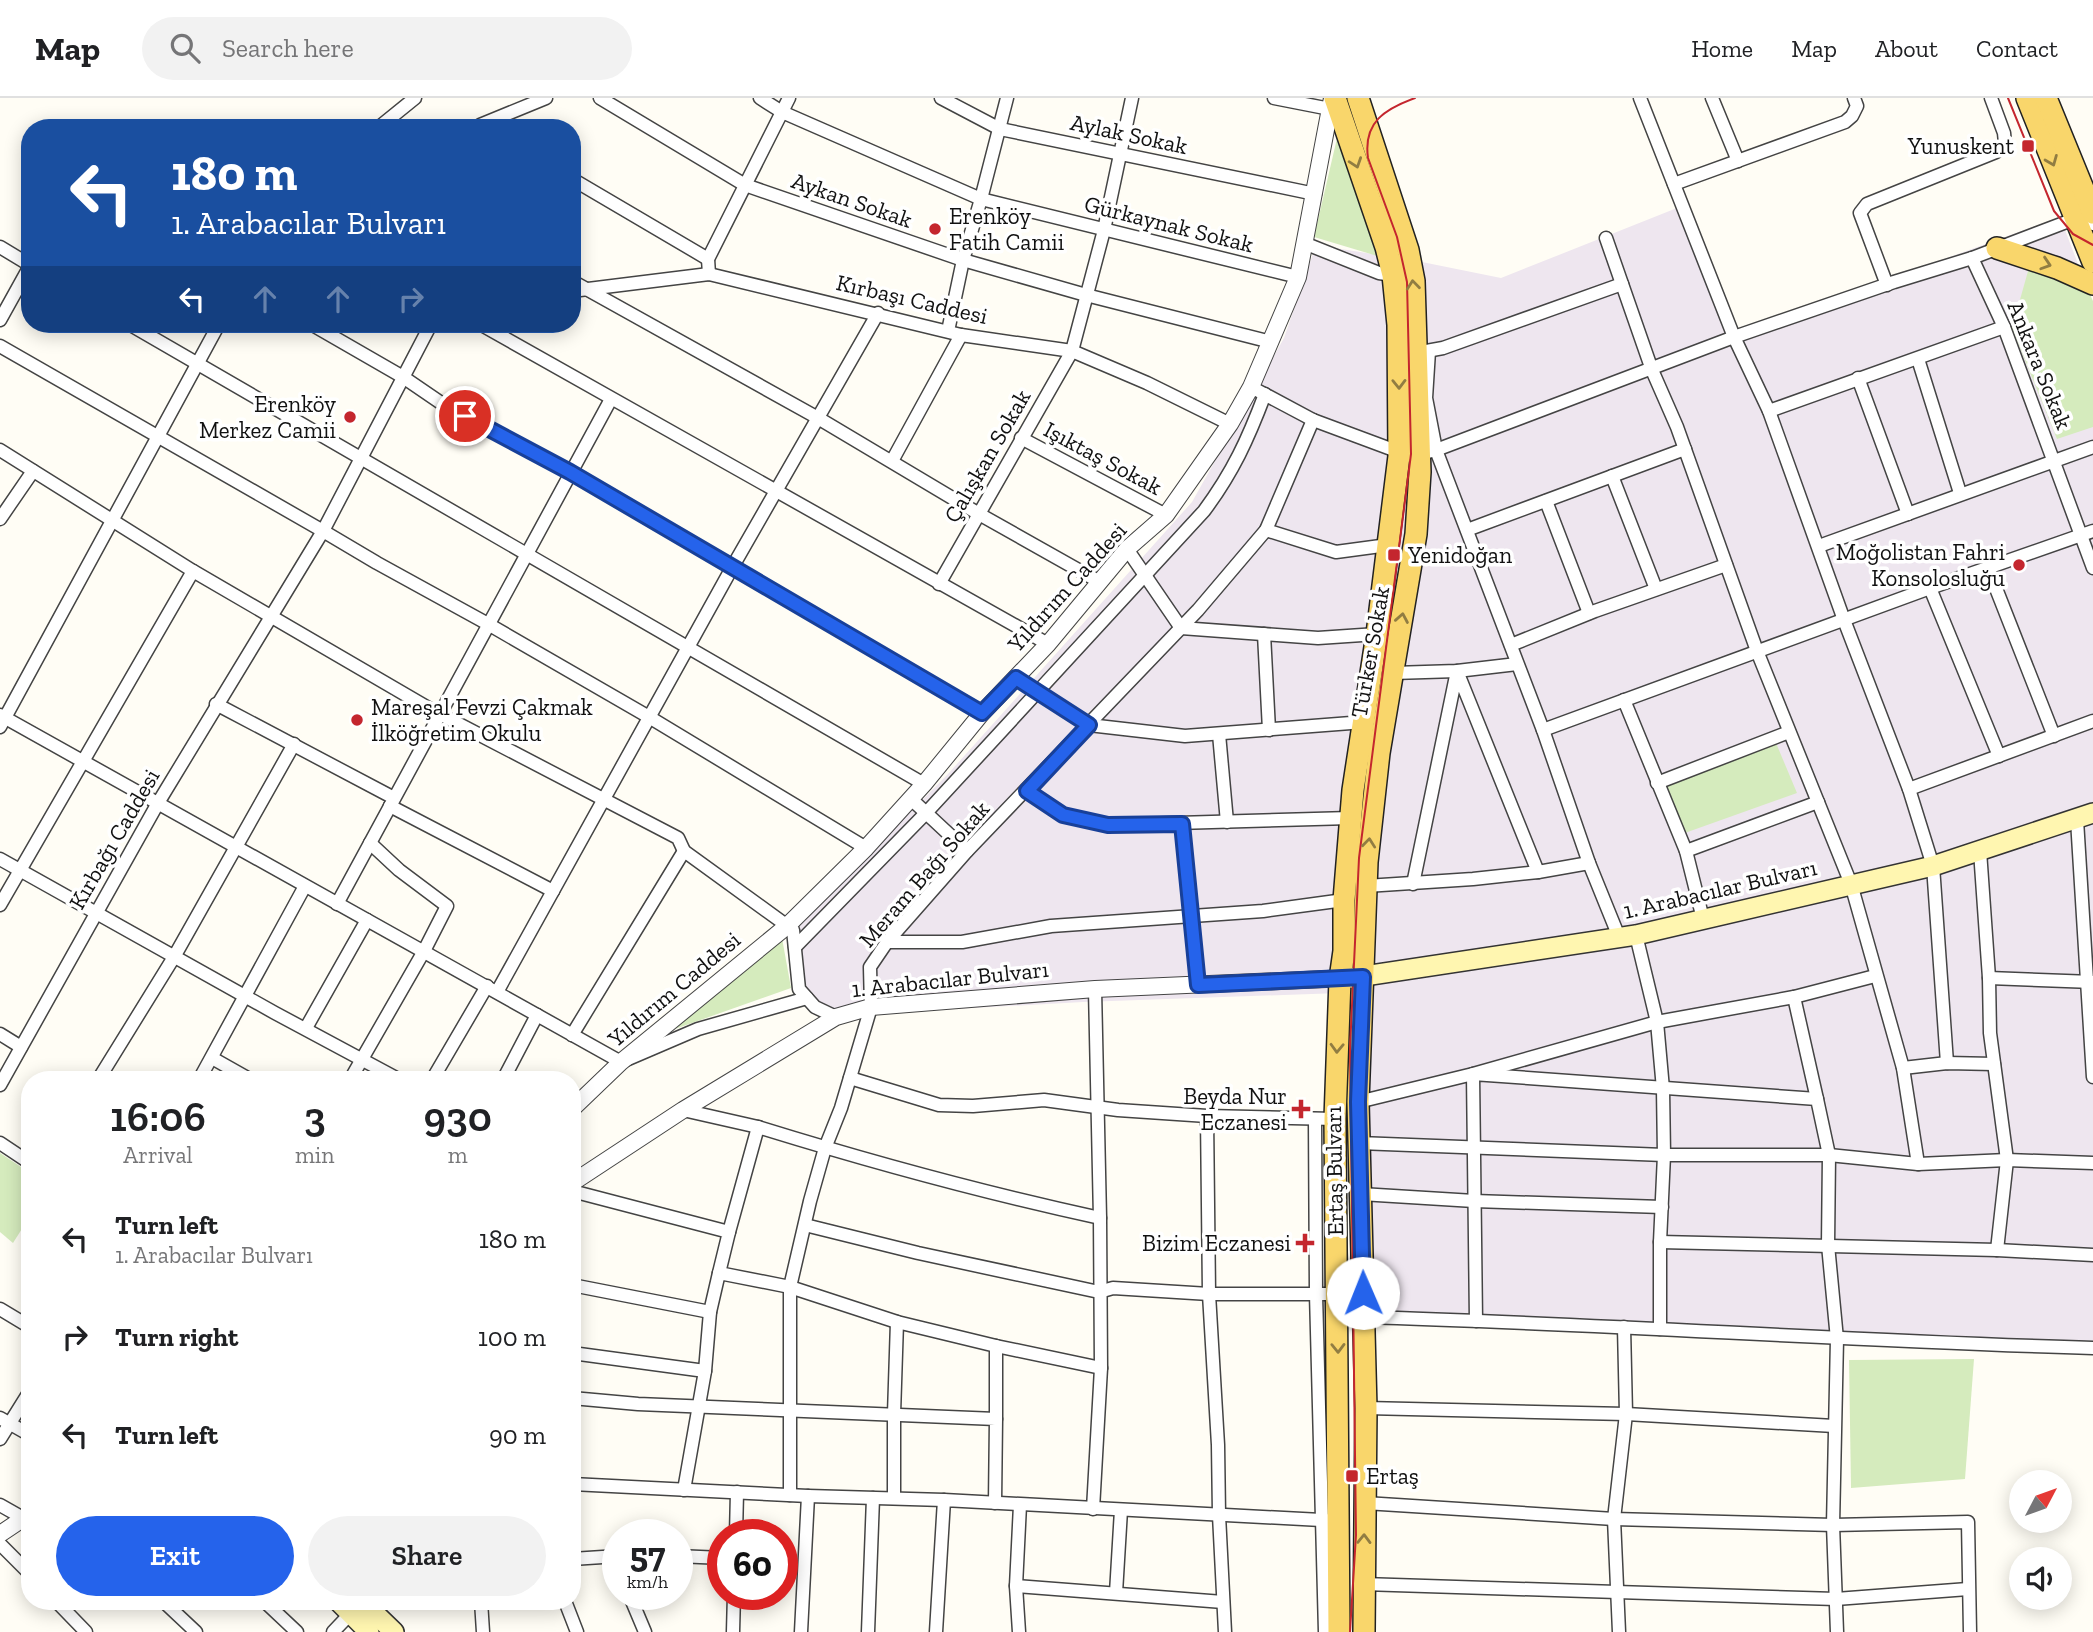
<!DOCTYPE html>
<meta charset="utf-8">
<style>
body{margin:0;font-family:"Zilla Slab",serif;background:#f2f2f2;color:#202124;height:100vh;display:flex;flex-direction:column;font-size:26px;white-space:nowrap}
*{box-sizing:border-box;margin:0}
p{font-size:23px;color:#757577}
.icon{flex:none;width:38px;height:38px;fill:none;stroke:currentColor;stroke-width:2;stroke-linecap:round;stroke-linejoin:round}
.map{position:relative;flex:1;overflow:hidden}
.drawer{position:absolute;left:21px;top:973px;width:560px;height:539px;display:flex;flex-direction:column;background:#fff;border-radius:28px;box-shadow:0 4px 18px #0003}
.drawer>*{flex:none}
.top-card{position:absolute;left:21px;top:21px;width:560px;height:214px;border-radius:28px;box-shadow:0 4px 18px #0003;background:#1a4fa0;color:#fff;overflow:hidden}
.needle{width:46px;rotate:49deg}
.tools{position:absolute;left:2009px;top:1372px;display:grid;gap:14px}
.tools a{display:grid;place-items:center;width:63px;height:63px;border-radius:50%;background:#fff;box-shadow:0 4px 18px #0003;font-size:35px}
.speed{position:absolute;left:602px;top:1421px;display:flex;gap:14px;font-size:35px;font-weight:700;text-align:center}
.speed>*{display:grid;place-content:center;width:91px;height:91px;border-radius:50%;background:#fff;box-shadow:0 4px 18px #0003;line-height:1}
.speed small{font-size:18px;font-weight:400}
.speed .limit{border:10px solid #d22;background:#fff;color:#111}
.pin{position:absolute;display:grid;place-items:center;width:60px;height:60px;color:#fff;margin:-30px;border:4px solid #fff;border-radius:50%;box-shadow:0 2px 7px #0007}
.me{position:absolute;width:77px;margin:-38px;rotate:359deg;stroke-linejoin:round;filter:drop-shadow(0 0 5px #0008)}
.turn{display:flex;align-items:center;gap:24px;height:147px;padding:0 35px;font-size:32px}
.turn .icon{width:91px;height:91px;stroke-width:2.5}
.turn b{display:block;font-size:49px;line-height:60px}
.lanes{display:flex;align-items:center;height:66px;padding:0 35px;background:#0003;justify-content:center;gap:35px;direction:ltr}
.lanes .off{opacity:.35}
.eta{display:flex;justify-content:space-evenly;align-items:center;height:119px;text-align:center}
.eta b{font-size:42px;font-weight:600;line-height:49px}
.primary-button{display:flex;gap:14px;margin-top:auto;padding:14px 35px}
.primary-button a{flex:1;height:80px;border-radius:42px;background:#2563eb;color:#fff;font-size:28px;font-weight:600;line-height:80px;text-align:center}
.primary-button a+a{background:#f2f2f2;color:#202124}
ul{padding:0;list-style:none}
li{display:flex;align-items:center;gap:21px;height:98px;padding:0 35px}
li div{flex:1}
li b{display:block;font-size:26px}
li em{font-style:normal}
header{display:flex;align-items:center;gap:42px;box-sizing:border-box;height:98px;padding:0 35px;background:#fff;border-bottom:2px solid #e0e0e0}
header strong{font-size:33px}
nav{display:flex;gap:38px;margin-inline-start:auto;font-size:24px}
.search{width:490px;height:63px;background:#f2f2f2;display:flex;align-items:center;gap:18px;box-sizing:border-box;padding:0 24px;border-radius:38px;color:#757577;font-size:26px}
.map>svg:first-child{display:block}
.industrial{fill:#eee6ef}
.grass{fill:#d5ebbd}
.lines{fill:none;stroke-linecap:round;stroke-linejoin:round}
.minor-casing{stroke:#444;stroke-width:15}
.tertiary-casing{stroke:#444;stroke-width:18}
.secondary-casing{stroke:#333;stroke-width:22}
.primary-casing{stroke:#222;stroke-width:24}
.minor{stroke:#fff;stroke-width:12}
.tertiary{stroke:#fff;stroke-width:16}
.secondary{stroke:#fff6b0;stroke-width:19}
.primary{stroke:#f9d66b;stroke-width:21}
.tram{stroke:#c4262e;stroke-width:2}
.oneway{stroke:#917d42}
.route-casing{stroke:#184099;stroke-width:18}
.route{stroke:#2563eb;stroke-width:12}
.poi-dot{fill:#c4262e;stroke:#fff;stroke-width:2.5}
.labels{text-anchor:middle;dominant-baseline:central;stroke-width:7;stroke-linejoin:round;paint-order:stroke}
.street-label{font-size:23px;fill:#111;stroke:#fff}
.poi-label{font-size:23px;fill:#111;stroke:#fff;text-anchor:end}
</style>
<header>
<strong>Map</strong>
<div class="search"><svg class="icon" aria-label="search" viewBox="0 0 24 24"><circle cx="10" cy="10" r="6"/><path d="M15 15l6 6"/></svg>Search here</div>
<nav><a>Home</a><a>Map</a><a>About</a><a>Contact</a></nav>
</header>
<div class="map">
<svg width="2093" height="1534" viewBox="0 0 2093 1534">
<rect width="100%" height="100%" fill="#fffdf5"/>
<polygon class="industrial" points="1687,106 1737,236 2060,119 2093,205 2093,1244 1369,1217 1368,894 1083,904 881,915 843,920 803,894 789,836 948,676 1192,404 1284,240 1316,147 1417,163 1501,180"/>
<g class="grass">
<polygon points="1338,36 1384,160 1314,139"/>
<polygon points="2030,166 2084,183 2093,203 2093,329 2057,341 2012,230"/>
<polygon points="1776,645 1797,695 1682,736 1663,690"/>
<polygon points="782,840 791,890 675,931"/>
<polygon points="0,1055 30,1075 30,1118 13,1145 0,1134"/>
<polygon points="1974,1261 1965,1381 1851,1390 1849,1262"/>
</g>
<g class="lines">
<defs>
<g id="minor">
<polyline points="600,0 745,87 963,162 1086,197 1271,244"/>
<polyline points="760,0 782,14 981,101 1298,179"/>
<polyline points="941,0 1000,31 1315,96"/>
<polyline points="1274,0 1325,10"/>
<polyline points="1640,0 1734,239 1769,313 1844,522 1909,691 1933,768 1947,965"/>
<polyline points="1712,0 1738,63"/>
<polyline points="378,30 415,0"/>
<polyline points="478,30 480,27 546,0"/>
<polyline points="572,81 708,161"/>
<polyline points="1674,86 1845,24 1852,18 1857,8 1854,0"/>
<polyline points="1606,140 1652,272 1677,329 1757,553 1851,786 1903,970 1918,1066"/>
<polyline points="1304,145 1379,175 1393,177"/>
<polyline points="0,149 30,167"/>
<polyline points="1972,160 2004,229 2093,470"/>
<polyline points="709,176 708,161 789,0"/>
<polyline points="572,183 818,320 979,416 1098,483"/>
<polyline points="1887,187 1860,115 1867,106 1996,54 2005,45 2004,35 1991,0"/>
<polyline points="572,193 709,176 961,237 1072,253 1147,285 1230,326"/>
<polyline points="0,222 30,168"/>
<polyline points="129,226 924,686"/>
<polyline points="311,226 403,279 444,307 571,374 982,615"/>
<polyline points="480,226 1048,546"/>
<polyline points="948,233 963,162 981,101 1007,0"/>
<polyline points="0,248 323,433 377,465 488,526 649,619 866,750"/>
<polyline points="1429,253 1426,300 1436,352 1543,632 1589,765 1619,839"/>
<polyline points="1421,254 1443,250 1622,186"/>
<polyline points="1918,261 1960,395"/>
<polyline points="1858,280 1908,416"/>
<polyline points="1251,289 1313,322 1399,354 1420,356 1436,352 1734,239 1894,184 1972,160 2069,123 2075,121 2093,126"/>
<polyline points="1769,313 2004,229"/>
<polyline points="1021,340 1166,417"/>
<polyline points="0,352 193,473 430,611 678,740 684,753 793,832 799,891 815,909 836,919"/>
<polyline points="892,363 961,237"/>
<polyline points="1612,378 1656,491"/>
<polyline points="1546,403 1589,515"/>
<polyline points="0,421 33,373"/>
<polyline points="1266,432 1336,454 1388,447"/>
<polyline points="1467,432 1685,351"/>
<polyline points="1819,448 2093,349"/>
<polyline points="1127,451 1181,530 1318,540 1377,536"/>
<polyline points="1988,470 2054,638"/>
<polyline points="939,486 1072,253 1104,132 1132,0"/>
<polyline points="1930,490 1999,658"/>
<polyline points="1264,536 1269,632"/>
<polyline points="1511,547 1595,513 1726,467"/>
<polyline points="1393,575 1457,573 1517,566"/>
<polyline points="1016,580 1089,627 1185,638 1364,624"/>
<polyline points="1624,602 1686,753 1703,821"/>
<polyline points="216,606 394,700"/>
<polyline points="0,617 621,964 698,931 807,900"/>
<polyline points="0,629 219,226"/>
<polyline points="1543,632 1930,490 2093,433"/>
<polyline points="1219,636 1227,724"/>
<polyline points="1657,685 1789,634"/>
<polyline points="1909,691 2093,623"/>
<polyline points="1027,693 1063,717 1108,727 1350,720"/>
<polyline points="910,700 967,753"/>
<polyline points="390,708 553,793"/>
<polyline points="2077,722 2093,979"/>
<polyline points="1182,726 1198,887"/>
<polyline points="1686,753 1818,704"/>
<polyline points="1980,753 1989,880 1990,935 2007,1062 1997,1152"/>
<polyline points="0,761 275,915 400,982"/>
<polyline points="1413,786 1457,573 1538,774"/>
<polyline points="1366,788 1473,781 1538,774 1589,765"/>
<polyline points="337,806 611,301"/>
<polyline points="0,807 193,473"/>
<polyline points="887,844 962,844 1051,828 1263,813 1344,802"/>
<path d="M 795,849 L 926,715 L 1204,413 C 1233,374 1248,341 1265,296"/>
<polyline points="1989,880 2093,884"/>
<polyline points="1095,891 1100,1120"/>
<polyline points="497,894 733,468 878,215"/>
<polyline points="1794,899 1817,1001"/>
<polyline points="306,930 367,822"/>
<polyline points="0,936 21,949"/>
<polyline points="572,937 684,753"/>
<polyline points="212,960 251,982"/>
<polyline points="1903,970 1947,965 1994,966"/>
<polyline points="850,980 939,1007 973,1008 1044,1002 1118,1012 1207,1018"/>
<polyline points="98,982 174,859 294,646"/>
<polyline points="199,982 305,788"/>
<polyline points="350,982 424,853 447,808 399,772 370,745"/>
<polyline points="432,982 487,888"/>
<polyline points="503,982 537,917"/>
<polyline points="0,987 158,705 323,433 431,226"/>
<polyline points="1358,1004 1473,976 1657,924 1794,899 1875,878"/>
<polyline points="683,1012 758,1029"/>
<polyline points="1315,1021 1316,1196 1325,1534"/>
<polyline points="0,1045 30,1065"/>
<polyline points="1359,1045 1664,1057 1663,991 1657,924 1636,837"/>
<polyline points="572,1093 729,1134 719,1175"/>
<polyline points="1361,1096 1474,1103 1662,1109"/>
<polyline points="805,1127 918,1155 1099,1194 1113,1190 1209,1196 1338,1196"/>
<path d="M 729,1134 L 758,1029 C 871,1064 985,1095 1100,1120 L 1101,1270 L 1093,1411"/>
<polyline points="1660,1144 1997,1152 2093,1157"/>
<polyline points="572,1187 710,1214 705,1273 684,1392"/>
<polyline points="0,1211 30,1229"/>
<polyline points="710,1214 719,1175 790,1189 897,1224"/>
<path d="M 1363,1219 C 1607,1226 1850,1243 2093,1250"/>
<polyline points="1476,1223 1473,976 1817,1001 1829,1057 1828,1147 1837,1241 1833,1427 1837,1534"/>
<polyline points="1660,1231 1660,1144 1664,1057 1829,1057 1918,1066 2007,1062 2093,1065"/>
<polyline points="996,1248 1101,1270"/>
<polyline points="572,1255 705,1273"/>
<polyline points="572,1300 638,1306 996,1321 995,1405"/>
<polyline points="1366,1310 1626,1316 1834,1328"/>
<polyline points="0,1320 30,1337"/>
<polyline points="0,1341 30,1293"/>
<polyline points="572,1386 808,1398 944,1402"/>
<polyline points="790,1397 790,1189 810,1103 825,1050 841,1010 871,909 870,869 887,844 967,753 1198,512 1266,432 1313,322"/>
<polyline points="894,1400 894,1316 897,1224 996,1248 996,1321"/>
<polyline points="1365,1405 1614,1421 1833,1427 1968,1424 1970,1534"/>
<polyline points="0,1407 23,1420"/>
<polyline points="736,1437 737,1394"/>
<polyline points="0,1446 30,1476"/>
<polyline points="677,1458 723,1460"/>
<polyline points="572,1461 618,1458"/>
<polyline points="1363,1486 1836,1501 1968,1491"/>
<polyline points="1016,1488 1223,1504"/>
<polyline points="1116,1495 1121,1412"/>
<polyline points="629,1496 645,1534"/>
<polyline points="56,1503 86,1534"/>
<polyline points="163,1503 196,1534"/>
<polyline points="264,1503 297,1534"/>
<polyline points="481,1503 483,1534"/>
<polyline points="565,1503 577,1534"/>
<polyline points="333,1534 351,1515"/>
<polyline points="733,1534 734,1496"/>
<polyline points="801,1534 808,1398"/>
<polyline points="868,1534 873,1400"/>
<polyline points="936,1534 944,1402 1340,1423"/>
<polyline points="1019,1534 1016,1488 1020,1407"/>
<polyline points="1225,1534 1219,1417 1218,1347 1209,1196 1207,1018 1335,1021"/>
<polyline points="1619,1534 1614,1421 1626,1316 1624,1229"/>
</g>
<g id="tertiary">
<polyline points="572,1011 621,964 787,828 866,750 924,686 982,615 1048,546 1127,451 1166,417 1230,326 1251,289 1298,179 1332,0"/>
<polyline points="572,1085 683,1012 836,919 871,909 1095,891 1349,880"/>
<polyline points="0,1436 30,1416"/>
</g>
<g id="secondary">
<polyline points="1351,880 1636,837 1933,768 2093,715"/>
<polyline points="338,1503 369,1534"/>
<polyline points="362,1503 394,1534"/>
</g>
<g id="primary">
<polyline points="1335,0 1386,149 1393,177 1398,227 1399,358 1377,536 1353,692 1344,802 1344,853 1340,881 1335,1021 1339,1534"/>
<polyline points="1358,0 1408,152 1414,183 1420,374 1416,436 1379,655 1367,764 1358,1004 1366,1310 1364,1534"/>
<polyline points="2027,0 2093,164"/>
<polyline points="2046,0 2093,115"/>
<polyline points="1997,150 2057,170 2093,186"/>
</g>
</defs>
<use href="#minor" class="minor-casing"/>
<use href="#tertiary" class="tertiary-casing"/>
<use href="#secondary" class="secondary-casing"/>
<use href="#primary" class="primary-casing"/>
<use href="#minor" class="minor"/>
<use href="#tertiary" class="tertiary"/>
<use href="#secondary" class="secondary"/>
<use href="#primary" class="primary"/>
<g class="tram">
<polyline points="2008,0 2054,113 2073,136 2093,147"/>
<path d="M 1350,1534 L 1356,1437 L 1350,950 L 1359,760 L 1411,356 L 1407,184 L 1397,139 L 1368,60 C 1363,24 1385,11 1415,0"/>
</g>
</g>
<defs><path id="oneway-chevron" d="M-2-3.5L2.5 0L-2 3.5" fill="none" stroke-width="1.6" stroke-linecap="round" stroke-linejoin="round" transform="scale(1.75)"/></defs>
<g class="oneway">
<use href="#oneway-chevron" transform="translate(2052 63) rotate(68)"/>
<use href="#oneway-chevron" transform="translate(1356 65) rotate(71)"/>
<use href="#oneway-chevron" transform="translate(2046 166) rotate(18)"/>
<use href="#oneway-chevron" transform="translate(1413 187) rotate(-96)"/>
<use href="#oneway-chevron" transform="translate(1399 286) rotate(89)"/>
<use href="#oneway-chevron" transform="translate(1402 520) rotate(-80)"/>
<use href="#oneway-chevron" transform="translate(1369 745) rotate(-84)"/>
<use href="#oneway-chevron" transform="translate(1337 950) rotate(92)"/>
<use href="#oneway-chevron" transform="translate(1338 1250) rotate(89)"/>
<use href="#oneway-chevron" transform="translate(1364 1441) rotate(-89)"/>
</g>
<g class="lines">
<defs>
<polyline id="route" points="465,318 570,374 982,615 1016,580 1089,627 1027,693 1063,717 1108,727 1182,726 1198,887 1363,879 1358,1004 1363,1195"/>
</defs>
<use href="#route" class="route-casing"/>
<use href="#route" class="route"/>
</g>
<g class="poi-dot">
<rect x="2021" y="41" width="14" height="14" rx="3.5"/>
<circle cx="935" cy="131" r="7"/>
<circle cx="350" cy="319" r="7"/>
<rect x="1387" y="450" width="14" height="14" rx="3.5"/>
<circle cx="2019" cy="467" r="7"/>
<circle cx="357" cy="622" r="7"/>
<path d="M1297.5 1000.5h7v7h7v7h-7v7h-7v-7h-7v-7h7z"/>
<path d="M1301.5 1134.5h7v7h7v7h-7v7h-7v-7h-7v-7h7z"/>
<rect x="1345" y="1371" width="14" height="14" rx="3.5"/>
</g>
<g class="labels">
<g class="street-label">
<text transform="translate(1129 36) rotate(12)">Aylak Sokak</text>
<text transform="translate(852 102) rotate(19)">Aykan Sokak</text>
<text transform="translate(1169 126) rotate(14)">Gürkaynak Sokak</text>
<text transform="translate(912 201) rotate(13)">Kırbaşı Caddesi</text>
<text transform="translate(2040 267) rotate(68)">Ankara Sokak</text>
<text transform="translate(987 358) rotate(-60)">Çalışkan Sokak</text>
<text transform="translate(1103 360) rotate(28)">Işıktaş Sokak</text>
<text transform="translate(1067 489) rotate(-48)">Yıldırım Caddesi</text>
<text transform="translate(1370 554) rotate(-80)">Türker Sokak</text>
<text transform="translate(114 741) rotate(-60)">Kırbağı Caddesi</text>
<text transform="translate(924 776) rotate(-49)">Meram Bağı Sokak</text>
<text transform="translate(1720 791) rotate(-13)">1. Arabacılar Bulvarı</text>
<text transform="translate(950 881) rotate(-6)">1. Arabacılar Bulvarı</text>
<text transform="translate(674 891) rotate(-40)">Yıldırım Caddesi</text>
<text transform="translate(1334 1073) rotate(-91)">Ertaş Bulvarı</text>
</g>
<g class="poi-label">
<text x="2014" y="48">Yunuskent</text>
<text x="949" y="118" text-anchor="start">Erenköy<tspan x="949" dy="26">Fatih Camii</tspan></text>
<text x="336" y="306">Erenköy<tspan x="336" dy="26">Merkez Camii</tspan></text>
<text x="2005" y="454">Moğolistan Fahri<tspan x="2005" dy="26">Konsolosluğu</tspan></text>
<text x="1408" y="457" text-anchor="start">Yenidoğan</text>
<text x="371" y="609" text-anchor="start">Mareşal Fevzi Çakmak<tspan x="371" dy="26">İlköğretim Okulu</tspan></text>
<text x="1287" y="998">Beyda Nur<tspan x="1287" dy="26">Eczanesi</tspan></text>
<text x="1291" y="1145">Bizim Eczanesi</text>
<text x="1366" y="1378" text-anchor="start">Ertaş</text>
</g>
</g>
</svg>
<div class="tools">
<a><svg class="needle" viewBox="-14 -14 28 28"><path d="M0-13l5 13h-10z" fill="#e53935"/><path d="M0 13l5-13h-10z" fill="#757577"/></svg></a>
<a><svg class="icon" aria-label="sound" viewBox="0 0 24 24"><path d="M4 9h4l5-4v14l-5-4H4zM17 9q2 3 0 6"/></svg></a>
</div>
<div class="speed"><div>57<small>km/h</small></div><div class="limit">60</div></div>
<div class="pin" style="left:465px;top:318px;background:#d93025"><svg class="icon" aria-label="arrive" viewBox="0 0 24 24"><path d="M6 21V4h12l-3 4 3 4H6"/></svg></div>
<svg class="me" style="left:1363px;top:1195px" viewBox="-20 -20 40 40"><circle r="19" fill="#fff"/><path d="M0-13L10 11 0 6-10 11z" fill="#2563eb"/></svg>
<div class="top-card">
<div class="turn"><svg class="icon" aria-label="left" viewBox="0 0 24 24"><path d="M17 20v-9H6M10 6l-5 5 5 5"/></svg><div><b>180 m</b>1. Arabacılar Bulvarı</div></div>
<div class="lanes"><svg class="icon" aria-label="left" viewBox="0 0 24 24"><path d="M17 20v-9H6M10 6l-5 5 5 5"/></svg><svg class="icon off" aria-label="ahead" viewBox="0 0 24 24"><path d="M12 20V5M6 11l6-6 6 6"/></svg><svg class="icon off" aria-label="ahead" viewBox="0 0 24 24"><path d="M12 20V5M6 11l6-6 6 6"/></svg><svg class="icon off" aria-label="right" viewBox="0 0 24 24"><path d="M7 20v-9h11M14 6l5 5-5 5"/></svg></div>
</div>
<section class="drawer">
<div class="eta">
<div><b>16:06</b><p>Arrival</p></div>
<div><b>3</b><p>min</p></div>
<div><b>930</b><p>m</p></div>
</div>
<ul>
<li><svg class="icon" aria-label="left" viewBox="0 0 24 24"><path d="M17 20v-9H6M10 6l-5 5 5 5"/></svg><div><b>Turn left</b><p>1. Arabacılar Bulvarı</p></div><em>180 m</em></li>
<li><svg class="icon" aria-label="right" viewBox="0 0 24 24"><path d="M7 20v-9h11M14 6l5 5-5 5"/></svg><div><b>Turn right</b></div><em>100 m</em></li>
<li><svg class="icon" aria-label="left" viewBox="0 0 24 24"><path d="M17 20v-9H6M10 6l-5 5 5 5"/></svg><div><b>Turn left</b></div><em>90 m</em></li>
</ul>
<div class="primary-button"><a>Exit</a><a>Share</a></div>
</section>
</div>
